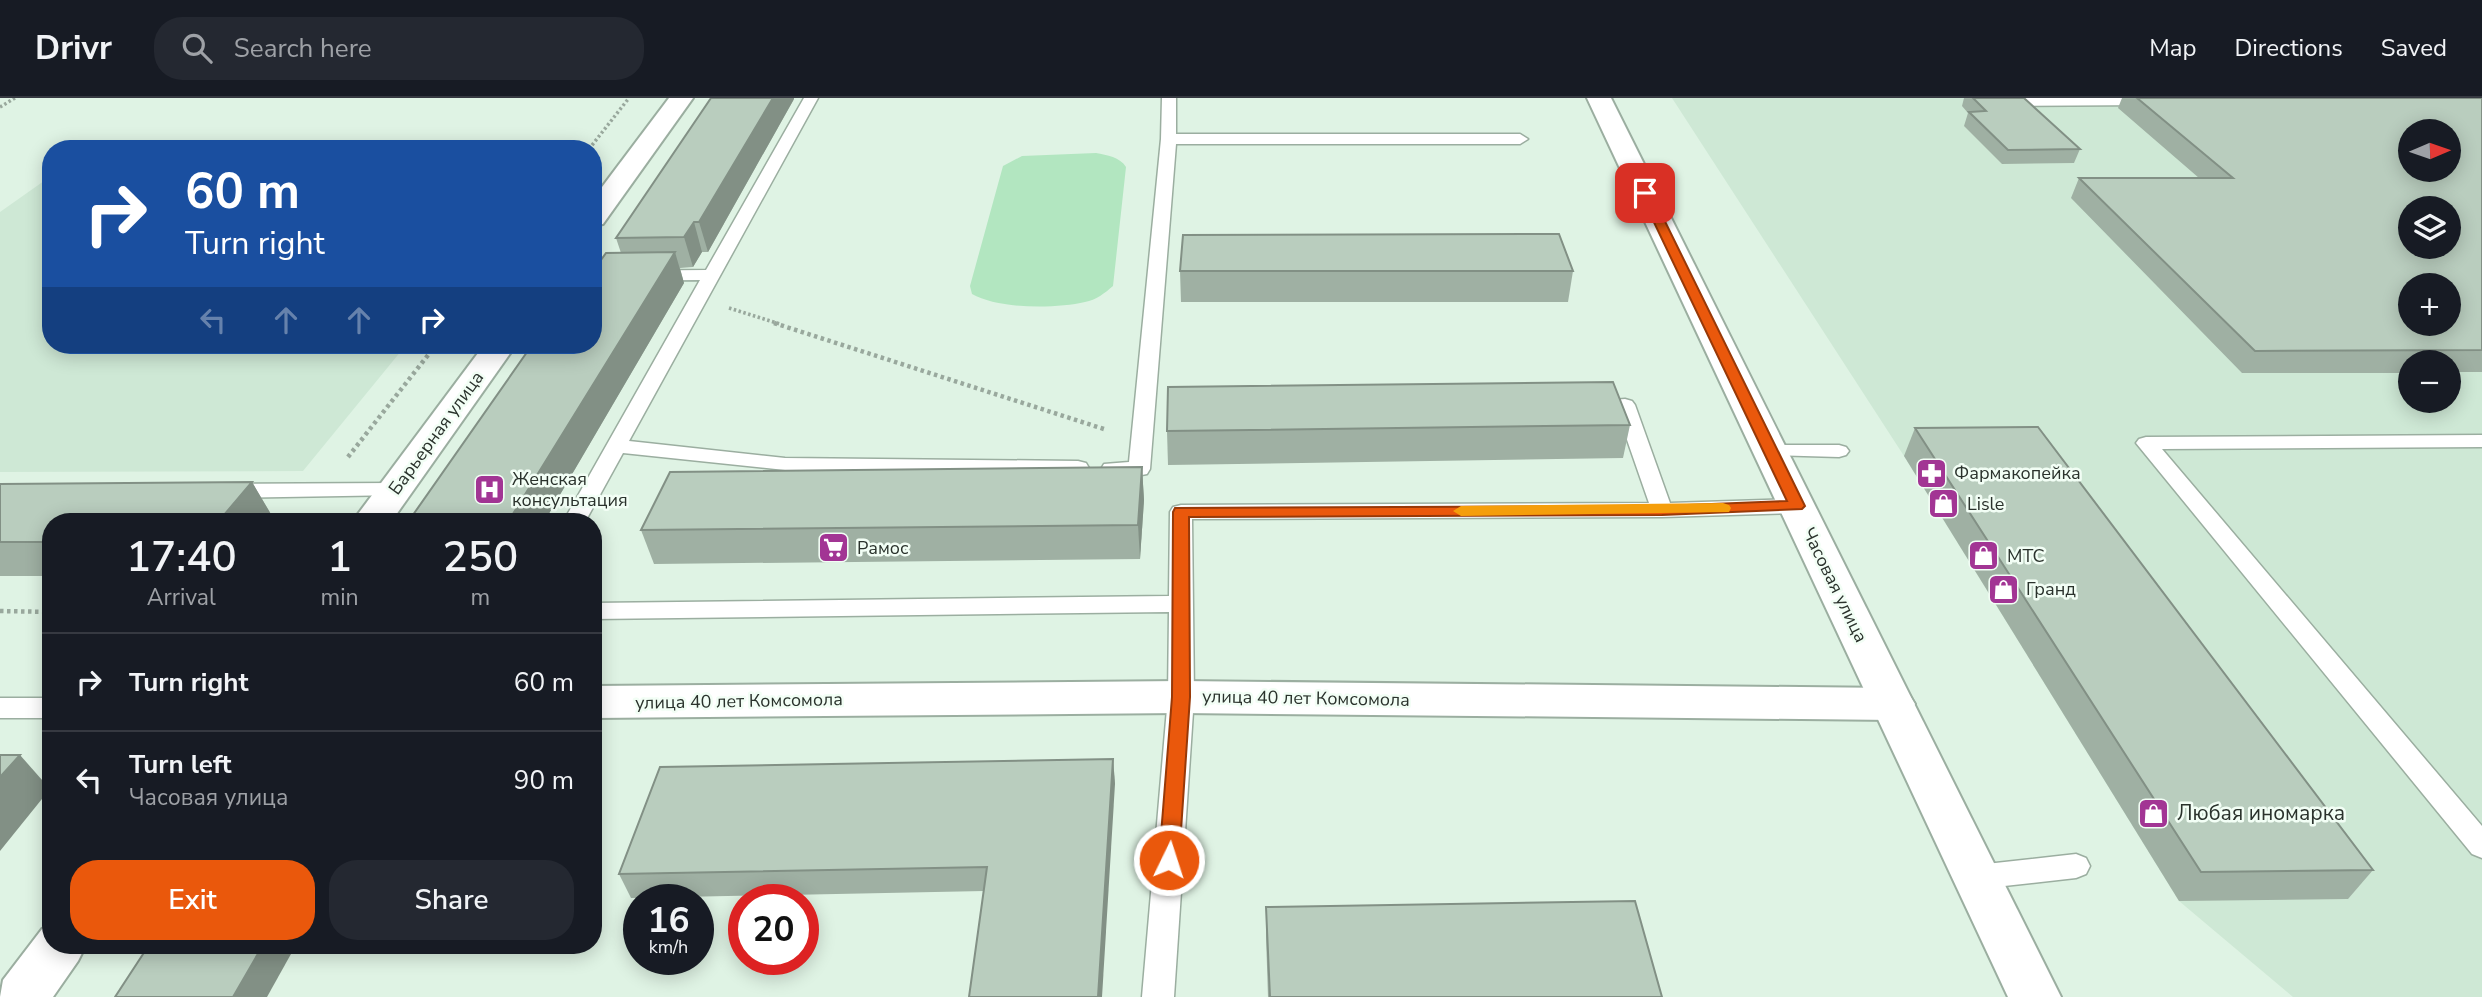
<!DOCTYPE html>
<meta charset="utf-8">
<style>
body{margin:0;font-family:"Nunito Sans",sans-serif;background:#242831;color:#f1f3f6;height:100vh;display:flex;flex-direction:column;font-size:26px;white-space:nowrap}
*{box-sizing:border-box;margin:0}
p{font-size:23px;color:#9ea1a6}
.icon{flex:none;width:38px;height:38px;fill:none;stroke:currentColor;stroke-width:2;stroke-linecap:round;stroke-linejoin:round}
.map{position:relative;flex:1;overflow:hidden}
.details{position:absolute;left:42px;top:415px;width:560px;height:441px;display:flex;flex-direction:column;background:#171b24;border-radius:28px;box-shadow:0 4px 18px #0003}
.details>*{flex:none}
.banner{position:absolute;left:42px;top:42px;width:560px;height:214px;border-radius:28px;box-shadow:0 4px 18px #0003;background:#1a4fa0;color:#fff;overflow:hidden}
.needle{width:46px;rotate:88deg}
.buttons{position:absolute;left:2398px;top:21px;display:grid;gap:14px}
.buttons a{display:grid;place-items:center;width:63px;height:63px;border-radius:50%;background:#171b24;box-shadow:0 4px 18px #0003;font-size:35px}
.speed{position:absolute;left:623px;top:786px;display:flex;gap:14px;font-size:35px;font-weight:700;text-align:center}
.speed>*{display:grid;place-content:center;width:91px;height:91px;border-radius:50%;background:#171b24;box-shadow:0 4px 18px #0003;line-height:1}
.speed small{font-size:18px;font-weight:400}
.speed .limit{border:10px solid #d22;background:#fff;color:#111}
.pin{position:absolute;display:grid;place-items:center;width:60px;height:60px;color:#fff;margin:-30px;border-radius:14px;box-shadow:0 4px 10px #0006}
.me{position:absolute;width:77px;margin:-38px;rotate:4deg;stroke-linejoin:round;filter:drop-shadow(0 0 5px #0008)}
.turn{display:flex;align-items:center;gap:24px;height:147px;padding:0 28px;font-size:32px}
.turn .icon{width:91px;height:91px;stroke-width:2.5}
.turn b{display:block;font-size:49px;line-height:60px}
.lanes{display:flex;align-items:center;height:66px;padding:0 28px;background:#0003;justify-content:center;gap:35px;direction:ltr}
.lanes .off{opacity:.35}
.eta{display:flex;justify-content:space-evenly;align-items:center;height:119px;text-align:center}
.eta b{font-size:42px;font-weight:600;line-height:49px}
.primary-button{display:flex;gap:14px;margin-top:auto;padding:14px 28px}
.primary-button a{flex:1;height:80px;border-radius:28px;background:#ea580c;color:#fff;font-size:28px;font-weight:600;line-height:80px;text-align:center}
.primary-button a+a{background:#242831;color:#f1f3f6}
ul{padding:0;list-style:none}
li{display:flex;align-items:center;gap:21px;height:98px;padding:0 28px;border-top:2px solid #363941}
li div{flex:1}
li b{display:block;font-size:26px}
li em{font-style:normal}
header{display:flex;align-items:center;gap:42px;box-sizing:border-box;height:98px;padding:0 35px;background:#171b24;border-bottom:2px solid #363941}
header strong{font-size:33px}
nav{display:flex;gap:38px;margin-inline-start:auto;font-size:24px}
.search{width:490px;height:63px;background:#242831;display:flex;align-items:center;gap:18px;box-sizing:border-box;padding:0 24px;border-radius:28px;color:#9ea1a6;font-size:26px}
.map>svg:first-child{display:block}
.built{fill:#cee8d5;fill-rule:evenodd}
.green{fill:#b2e6c0}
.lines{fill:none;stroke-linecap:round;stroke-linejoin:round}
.lane-casing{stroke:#9baea0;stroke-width:3}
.street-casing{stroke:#9baea0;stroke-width:4}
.secondary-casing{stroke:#9baea0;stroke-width:4}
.path-far1{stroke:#99a89d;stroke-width:3.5;stroke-dasharray:2.5 2.5;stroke-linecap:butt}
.path{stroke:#99a89d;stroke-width:4.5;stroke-dasharray:3.5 3.5;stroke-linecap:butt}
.lane{fill:#fff;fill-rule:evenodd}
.street{fill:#fff;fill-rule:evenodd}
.secondary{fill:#fff;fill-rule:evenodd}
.wall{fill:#9fb0a3}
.shaded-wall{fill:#829085}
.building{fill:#b9cdbe;stroke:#829085;stroke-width:2;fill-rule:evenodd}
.route{fill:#ea580c;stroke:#983908;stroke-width:2}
.slow{fill:#f59e0b}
.labels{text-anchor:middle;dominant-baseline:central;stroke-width:5;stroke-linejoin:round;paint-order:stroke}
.street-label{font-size:18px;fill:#2a322c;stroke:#f2fef5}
.poi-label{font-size:18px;fill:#2a322c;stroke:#f2fef5;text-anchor:start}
.near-poi-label{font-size:21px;fill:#2a322c;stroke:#f2fef5;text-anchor:start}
</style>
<header>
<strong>Drivr</strong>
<div class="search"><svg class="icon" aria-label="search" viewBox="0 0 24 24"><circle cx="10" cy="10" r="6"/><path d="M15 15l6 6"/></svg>Search here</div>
<nav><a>Map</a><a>Directions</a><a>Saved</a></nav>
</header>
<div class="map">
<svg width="2482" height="899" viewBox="0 0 2482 899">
<rect width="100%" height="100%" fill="#dff3e4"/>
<g class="built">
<path d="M 1672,0 L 2482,0 L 2482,899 L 2293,899 L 2179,803 L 1904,358 ZM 2410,33 L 2448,33 L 2448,72 L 2410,72 ZM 2410,110 L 2448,110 L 2448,149 L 2410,149 ZM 2410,187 L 2448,187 L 2448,226 L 2410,226 ZM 2410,264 L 2448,264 L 2448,303 L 2410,303 Z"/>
<polygon points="570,47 567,51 89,51 92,49"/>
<polygon points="51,78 51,247 406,247 303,373 0,374 0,114"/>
</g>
<path class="green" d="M 1096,55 C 1107,57 1120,59 1126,69 L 1113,188 C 1105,195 1096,202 1085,204 C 1055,211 998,211 972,196 L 970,188 L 1003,68 L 1022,58 Z"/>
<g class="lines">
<defs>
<g id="lane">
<polygon points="804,0 818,0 629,343 785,360 1078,363 1086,365 1089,370 1086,375 1078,377 785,372 623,355 585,424 563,424 700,182 593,183 593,173 706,172"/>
<path d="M 1162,0 L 1176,0 L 1176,36 L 1520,36 L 1528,41 L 1520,46 L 1176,46 L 1150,371 L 1147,376 C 1134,379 1117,379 1104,376 L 1101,371 L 1104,366 L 1129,364 L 1161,41 Z"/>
<polygon points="1998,0 2155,0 2157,3 2150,7 1999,8 1992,4"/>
<polygon points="1625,301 1632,303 1635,307 1670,405 1797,401 1805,403 1808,408 1805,413 1797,415 1662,419 1192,421 1194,599 1174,899 1142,899 1168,599 1169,514 593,521 593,505 1169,498 1170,414 1173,409 1181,407 1649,405 1617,313 1585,312 1582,308 1585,304"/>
<polygon points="2482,337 2482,349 2162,351 2482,728 2482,760 2472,756 2136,345 2139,341 2146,339"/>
<polygon points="1771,347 1839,347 1846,349 1849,353 1846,357 1839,359 1764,357 1761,353 1764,349"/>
<polygon points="394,385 402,387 405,392 402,397 227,400 219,398 216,393 219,388 227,386"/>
<rect x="0" y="600" width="51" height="20"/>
<polygon points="2076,756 2086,760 2090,768 2086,776 2076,780 1977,791 1967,788 1963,779 1967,770 1977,767"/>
</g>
<g id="street">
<polygon points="669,0 693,0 603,126 593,128 593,101"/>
<polygon points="484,247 516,247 391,424 352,424"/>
<polygon points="1181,583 1893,590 1908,595 1915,606 1908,617 1893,622 1181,615 593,620 593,588"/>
<polygon points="51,828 51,847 86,847 78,863 53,899 0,899 3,882 42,831"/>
</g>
<polygon id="secondary" points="1587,0 1611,0 2061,899 2008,899"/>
</defs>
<use href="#lane" class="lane-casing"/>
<use href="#street" class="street-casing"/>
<use href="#secondary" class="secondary-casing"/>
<g class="path-far1">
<polyline points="0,9 15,0"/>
<polyline points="589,51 629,0"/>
<polyline points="729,210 780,226"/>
</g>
<g class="path">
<polyline points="774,225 1107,332"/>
<polyline points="348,359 436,247"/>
<polyline points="0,513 51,514"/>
</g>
<use href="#lane" class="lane"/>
<use href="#street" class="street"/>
<use href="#secondary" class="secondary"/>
</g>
<g class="wall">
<polygon points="1964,0 2024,0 2080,51 2074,65 2002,66 1964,28 1968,15 1962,8"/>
<polygon points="2122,0 2482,0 2482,274 2448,274 2448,264 2410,264 2410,275 2242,275 2071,100 2079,80 2199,80 2118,10"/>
<polygon points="794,1 708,154 702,154 693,169 680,170 684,185 544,424 408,424 593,247 621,155 616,140"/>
<polygon points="1180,173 1573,173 1568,204 1181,204"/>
<polygon points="72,247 291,247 288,251 76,254"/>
<polygon points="1630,327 1623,360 1168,367 1167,333"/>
<polygon points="1915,330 2373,772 2348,801 2179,803 1904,358"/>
<polygon points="1142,369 1144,402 1140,461 654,466 641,432"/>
<polygon points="252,384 272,418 51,424 51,478 0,478 0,386"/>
<polygon points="1113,661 1115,686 984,793 631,800 619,776"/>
<polygon points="1266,809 1662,899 1268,899 1266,838"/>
</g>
<g class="shaded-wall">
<polygon points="773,0 794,0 794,1 708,154 699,124"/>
<polygon points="694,124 702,154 693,169 684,139"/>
<polygon points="675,154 684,185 544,424 508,424"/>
<polygon points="1142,369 1144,402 1140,461 1138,427"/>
<polygon points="252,384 272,418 267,424 218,424"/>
<polygon points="20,657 50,691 0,753 0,679"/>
<polygon points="1113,661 1115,686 1102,899 1098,899"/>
<polygon points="263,847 296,847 267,899 233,899"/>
</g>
<g class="building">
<polygon points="711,0 773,0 699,124 694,124 684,139 616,140"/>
<polygon points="1973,0 2024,0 2080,51 2008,52 1969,14 1986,13"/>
<path d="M 2137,0 L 2482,0 L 2482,252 L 2255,253 L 2079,80 L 2233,80 ZM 2410,33 L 2448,33 L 2448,72 L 2410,72 ZM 2410,110 L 2448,110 L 2448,149 L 2410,149 ZM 2410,187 L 2448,187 L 2448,226 L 2410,226 Z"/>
<polygon points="1559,136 1573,173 1180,173 1183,137"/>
<polygon points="675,154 508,424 408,424 532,247 593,247 593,173 606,155"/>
<polygon points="1613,284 1630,327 1167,333 1168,289"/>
<polygon points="2038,329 2373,772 2201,774 1915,330"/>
<polygon points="1142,369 1138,427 641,432 670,374"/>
<polygon points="252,384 218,424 51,424 51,444 0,444 0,386"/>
<polygon points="0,657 20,657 0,679"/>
<polygon points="1113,661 1098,899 969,899 987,769 619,776 660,669"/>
<polygon points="1635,803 1662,899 1270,899 1266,809"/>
<polygon points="149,847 263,847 233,899 115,899"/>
</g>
<polygon class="route" points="1645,91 1651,95 1805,408 1802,411 1662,417 1189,419 1190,599 1179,762 1176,768 1169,771 1162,768 1159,762 1172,599 1173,414 1175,410 1662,408 1787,403 1640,95"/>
<polygon class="slow" points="1723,405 1729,407 1731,410 1729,414 1461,418 1453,413 1461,408"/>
<defs>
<symbol id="pharmacy-square" viewBox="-11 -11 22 22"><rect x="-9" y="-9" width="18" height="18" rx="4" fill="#a23594" stroke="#f2fef5"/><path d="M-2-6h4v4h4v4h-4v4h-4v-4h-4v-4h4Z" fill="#fff"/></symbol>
<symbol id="hospital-square" viewBox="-11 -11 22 22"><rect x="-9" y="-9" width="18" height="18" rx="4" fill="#a23594" stroke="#f2fef5"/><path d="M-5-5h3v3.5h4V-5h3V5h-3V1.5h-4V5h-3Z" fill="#fff"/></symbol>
<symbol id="shop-square" viewBox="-11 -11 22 22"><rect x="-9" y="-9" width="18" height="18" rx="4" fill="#a23594" stroke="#f2fef5"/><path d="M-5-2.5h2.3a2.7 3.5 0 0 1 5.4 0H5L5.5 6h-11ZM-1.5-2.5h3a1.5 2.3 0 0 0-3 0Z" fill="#fff"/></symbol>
<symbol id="supermarket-square" viewBox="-11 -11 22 22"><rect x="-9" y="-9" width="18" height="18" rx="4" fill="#a23594" stroke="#f2fef5"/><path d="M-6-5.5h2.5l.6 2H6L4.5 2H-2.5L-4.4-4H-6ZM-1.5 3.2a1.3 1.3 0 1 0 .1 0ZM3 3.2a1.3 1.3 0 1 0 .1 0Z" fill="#fff"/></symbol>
</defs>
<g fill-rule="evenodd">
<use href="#pharmacy-square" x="1914" y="358" width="35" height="35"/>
<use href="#hospital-square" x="472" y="374" width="35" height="35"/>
<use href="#shop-square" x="1926" y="388" width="35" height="35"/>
<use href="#supermarket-square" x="816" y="432" width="35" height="35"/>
<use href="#shop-square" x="1966" y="440" width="35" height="35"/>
<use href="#shop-square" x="1986" y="474" width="35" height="35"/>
<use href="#shop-square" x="2136" y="698" width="35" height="35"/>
</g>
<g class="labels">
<g class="street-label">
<text transform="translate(436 335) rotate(-54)">Барьерная улица</text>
<text transform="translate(1835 487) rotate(64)">Часовая улица</text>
<text transform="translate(1306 600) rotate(1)">улица 40 лет Комсомола</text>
<text transform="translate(739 603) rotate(-1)">улица 40 лет Комсомола</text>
</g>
<g class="poi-label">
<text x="1954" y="375">Фармакопейка</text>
<text x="512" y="381">Женская<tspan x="512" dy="21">консультация</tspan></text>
<text x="1967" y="406">Lisle</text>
<text x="857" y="450">Рамос</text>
<text x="2007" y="458">МТС</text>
<text x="2026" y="491">Гранд</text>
</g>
<g class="near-poi-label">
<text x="2177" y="715">Любая иномарка</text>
</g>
</g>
</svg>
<div class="buttons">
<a><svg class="needle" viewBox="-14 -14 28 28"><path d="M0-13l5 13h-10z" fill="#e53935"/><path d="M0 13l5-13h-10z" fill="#9ea1a6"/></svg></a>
<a><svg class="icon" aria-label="layers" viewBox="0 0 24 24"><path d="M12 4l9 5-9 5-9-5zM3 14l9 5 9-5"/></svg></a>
<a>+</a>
<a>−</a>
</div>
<div class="speed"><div>16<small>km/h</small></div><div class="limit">20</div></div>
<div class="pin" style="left:1645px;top:95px;background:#d93025"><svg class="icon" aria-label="arrive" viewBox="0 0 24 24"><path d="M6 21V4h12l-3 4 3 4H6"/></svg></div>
<svg class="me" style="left:1169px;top:762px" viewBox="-20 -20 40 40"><circle r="17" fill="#ea580c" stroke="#fff" stroke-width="3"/><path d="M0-11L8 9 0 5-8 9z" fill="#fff"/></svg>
<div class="banner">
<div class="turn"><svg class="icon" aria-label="right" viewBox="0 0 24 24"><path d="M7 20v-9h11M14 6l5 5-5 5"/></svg><div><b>60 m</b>Turn right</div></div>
<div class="lanes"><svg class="icon off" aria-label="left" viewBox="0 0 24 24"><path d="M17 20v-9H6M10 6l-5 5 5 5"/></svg><svg class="icon off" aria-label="ahead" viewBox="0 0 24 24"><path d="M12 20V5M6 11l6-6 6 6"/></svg><svg class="icon off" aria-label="ahead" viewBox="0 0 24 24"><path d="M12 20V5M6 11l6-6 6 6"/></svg><svg class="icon" aria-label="right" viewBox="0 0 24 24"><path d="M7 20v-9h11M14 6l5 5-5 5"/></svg></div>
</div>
<section class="details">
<div class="eta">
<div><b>17:40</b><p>Arrival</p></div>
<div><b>1</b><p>min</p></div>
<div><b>250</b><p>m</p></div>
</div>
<ul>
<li><svg class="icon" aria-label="right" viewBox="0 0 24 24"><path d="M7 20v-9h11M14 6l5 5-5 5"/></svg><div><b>Turn right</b></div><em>60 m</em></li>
<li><svg class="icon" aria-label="left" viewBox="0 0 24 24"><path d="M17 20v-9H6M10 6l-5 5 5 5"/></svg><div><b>Turn left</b><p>Часовая улица</p></div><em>90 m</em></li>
</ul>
<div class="primary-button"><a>Exit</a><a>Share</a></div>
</section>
</div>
